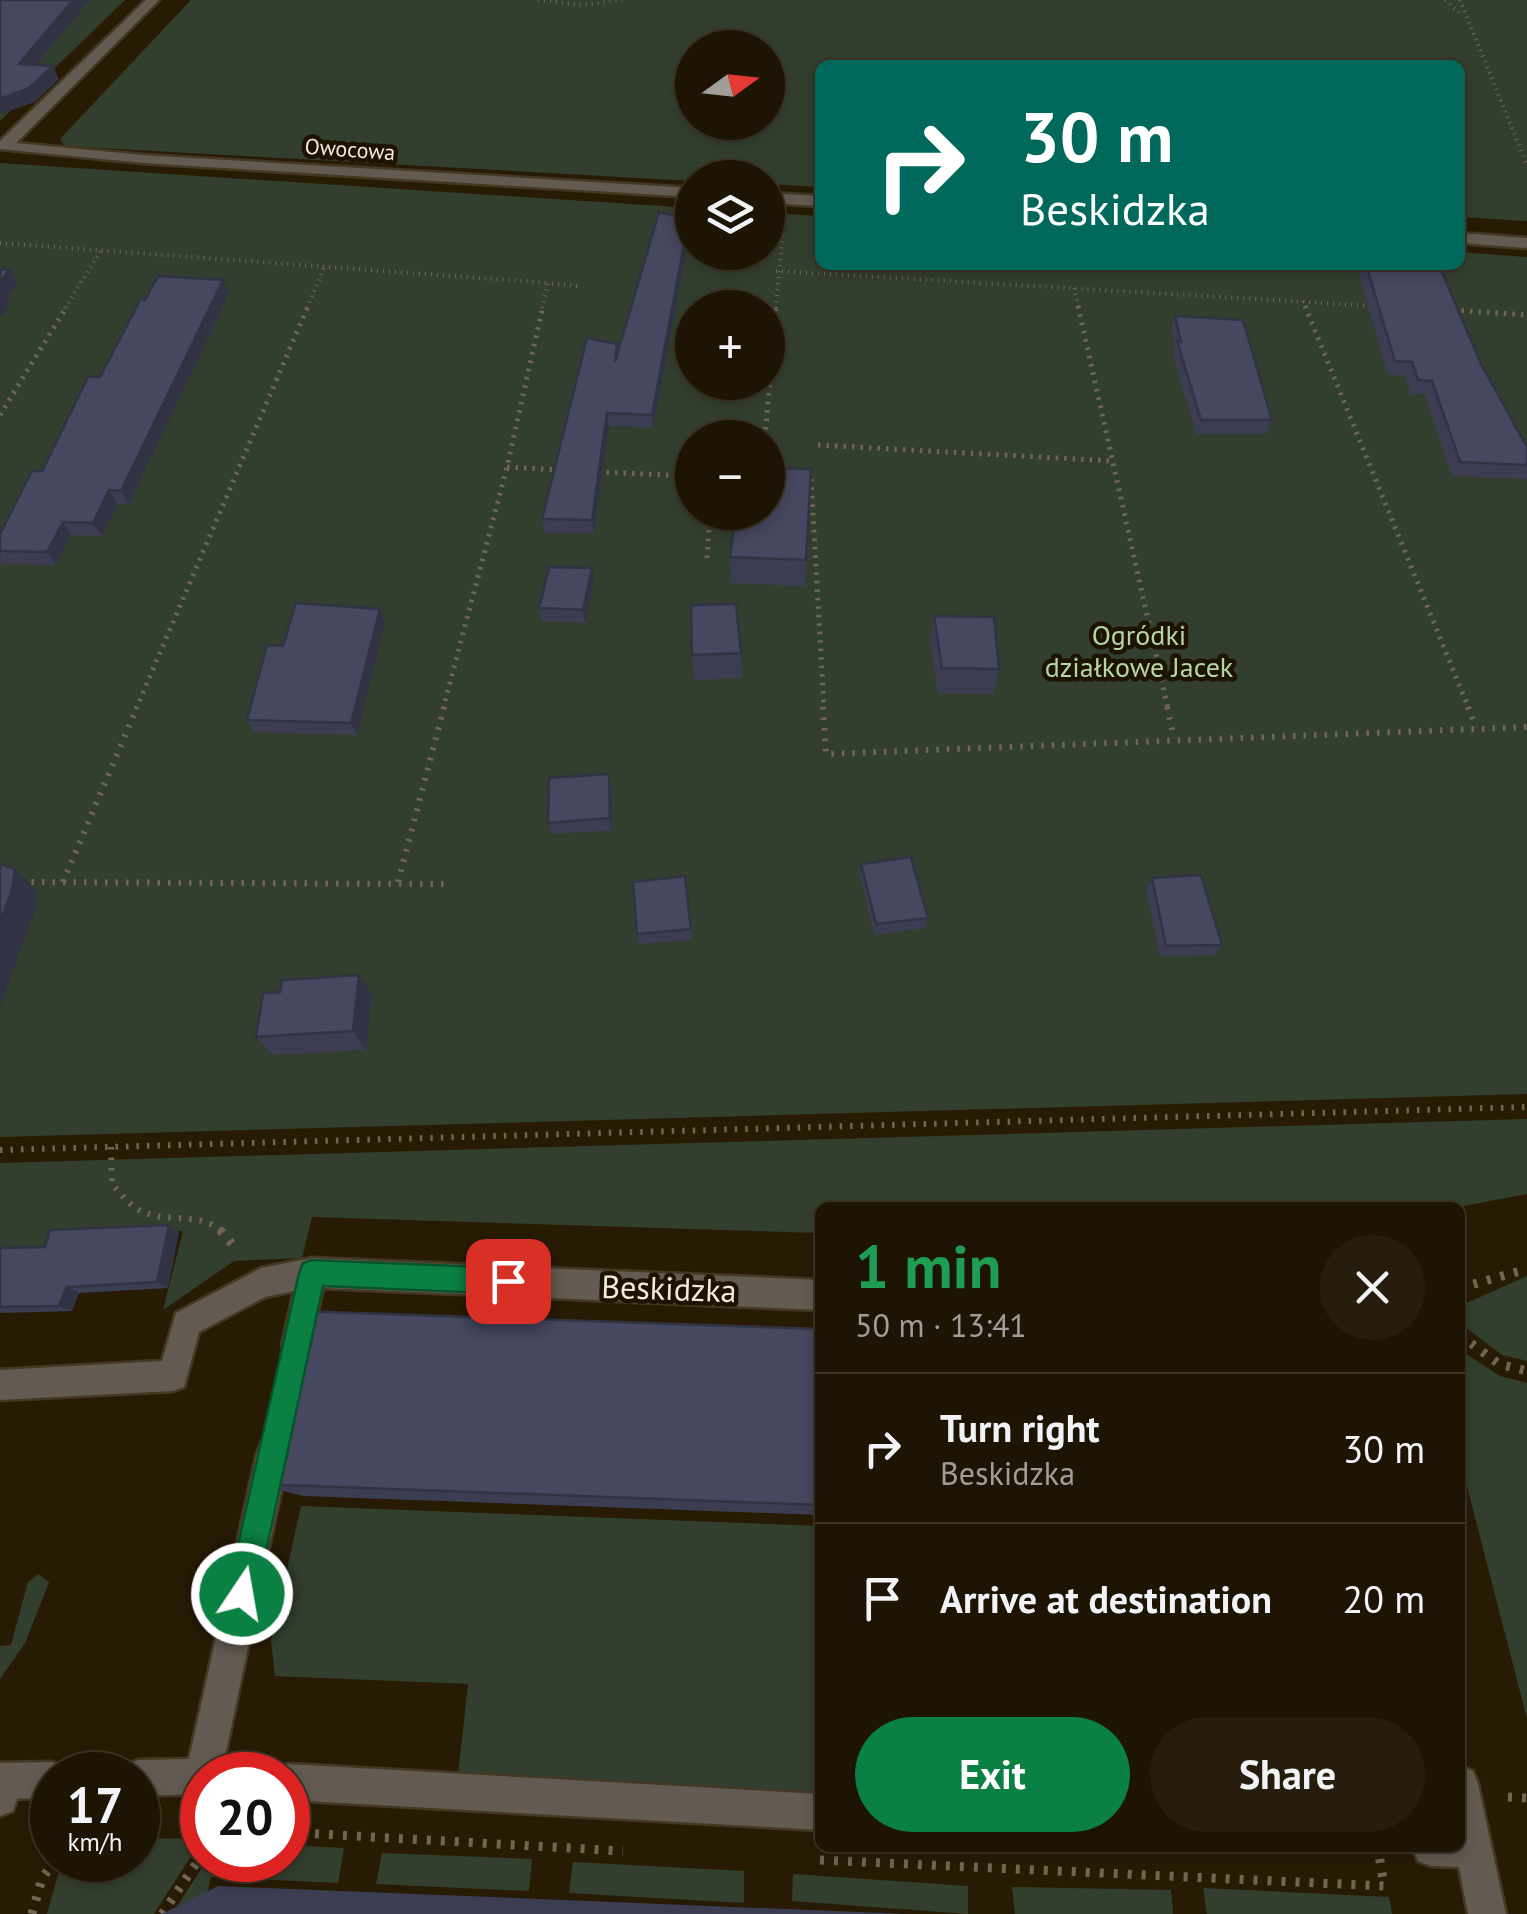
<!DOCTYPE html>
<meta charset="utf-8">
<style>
body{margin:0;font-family:"PT Sans",sans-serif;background:#261d0d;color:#f1f3f6;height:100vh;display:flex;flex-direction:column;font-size:38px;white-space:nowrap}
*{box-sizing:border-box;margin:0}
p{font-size:32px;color:#a19e9a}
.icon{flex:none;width:55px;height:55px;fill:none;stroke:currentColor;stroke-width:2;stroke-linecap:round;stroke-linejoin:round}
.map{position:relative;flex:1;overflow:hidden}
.panel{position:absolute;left:815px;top:1202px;width:650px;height:650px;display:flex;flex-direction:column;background:#1e1403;border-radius:15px;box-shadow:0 5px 15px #0003,0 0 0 2px #3c3325}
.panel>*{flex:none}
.top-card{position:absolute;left:815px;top:60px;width:650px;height:210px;border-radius:15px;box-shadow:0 5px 15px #0003,0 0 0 2px #3c3325;background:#00695c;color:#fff;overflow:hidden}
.needle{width:65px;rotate:75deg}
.controls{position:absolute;left:675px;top:30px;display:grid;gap:20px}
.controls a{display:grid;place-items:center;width:110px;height:110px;border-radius:50%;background:#1e1403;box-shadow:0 5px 15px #0003,0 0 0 2px #3c3325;font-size:50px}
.speed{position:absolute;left:30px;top:1752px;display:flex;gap:20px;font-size:50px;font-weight:700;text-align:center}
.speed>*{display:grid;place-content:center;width:130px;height:130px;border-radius:50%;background:#1e1403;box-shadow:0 5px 15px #0003,0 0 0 2px #3c3325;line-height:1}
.speed small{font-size:25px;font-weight:400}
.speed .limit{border:15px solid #d22;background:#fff;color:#111}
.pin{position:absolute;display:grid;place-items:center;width:85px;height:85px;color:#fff;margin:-42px;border-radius:20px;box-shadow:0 5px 15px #0006}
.me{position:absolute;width:110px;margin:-55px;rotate:12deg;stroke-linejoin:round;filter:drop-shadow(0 0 8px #0008)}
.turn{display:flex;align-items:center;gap:35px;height:210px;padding:0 40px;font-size:45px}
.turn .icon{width:130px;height:130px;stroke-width:2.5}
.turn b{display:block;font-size:70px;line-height:85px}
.round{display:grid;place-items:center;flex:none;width:105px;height:105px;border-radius:52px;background:#261d0d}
.headline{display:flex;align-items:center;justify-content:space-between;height:170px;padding:0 40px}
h1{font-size:60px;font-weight:800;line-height:75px;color:#1e9e55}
.primary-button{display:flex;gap:20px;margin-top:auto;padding:20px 40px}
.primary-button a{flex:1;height:115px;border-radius:60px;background:#0b8043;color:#fff;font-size:40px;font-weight:800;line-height:115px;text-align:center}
.primary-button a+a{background:#261d0d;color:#f1f3f6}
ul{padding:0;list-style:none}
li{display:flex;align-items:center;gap:30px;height:150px;padding:0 40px;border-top:2px solid #3c3325}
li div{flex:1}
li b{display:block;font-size:38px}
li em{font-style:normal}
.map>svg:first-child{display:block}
.green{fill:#333f2e;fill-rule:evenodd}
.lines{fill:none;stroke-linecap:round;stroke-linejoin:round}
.lane-casing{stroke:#443822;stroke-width:5}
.street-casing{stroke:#443822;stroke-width:5}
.path-far3{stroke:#726653;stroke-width:4;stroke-dasharray:1 5;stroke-linecap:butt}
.path-far2{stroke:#726653;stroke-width:5;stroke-dasharray:2.5 6;stroke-linecap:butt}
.path-far1{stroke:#726653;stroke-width:6;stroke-dasharray:2.5 8;stroke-linecap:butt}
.path{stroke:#726653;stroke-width:9;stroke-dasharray:4 10;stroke-linecap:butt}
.lane{fill:#635b51;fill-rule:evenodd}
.street{fill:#635b51;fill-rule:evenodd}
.wall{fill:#3c3d53}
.shaded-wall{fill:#313243}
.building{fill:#464760;stroke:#313243;stroke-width:2.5}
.route{fill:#0b8043;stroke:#07532c;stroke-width:2.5}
.labels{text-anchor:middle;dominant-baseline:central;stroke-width:9;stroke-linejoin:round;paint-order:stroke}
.far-street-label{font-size:22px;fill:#f3eadc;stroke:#1e1200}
.park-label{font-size:28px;fill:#b4d6a6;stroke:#1e1200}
.near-street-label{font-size:32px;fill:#f3eadc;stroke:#1e1200}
</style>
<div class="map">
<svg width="1527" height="1914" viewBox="0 0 1527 1914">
<rect width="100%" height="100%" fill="#281b04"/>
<g class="green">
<polygon points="0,0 125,0 0,121"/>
<path d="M 191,0 L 1527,0 L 1527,221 L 1460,217 L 1460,65 L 820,65 L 820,187 L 768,184 L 768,178 L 692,181 L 65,146 L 60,139 ZM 692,48 L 768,48 L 768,122 L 692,122 Z"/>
<path d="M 0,163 L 692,208 L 692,252 L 768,252 L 768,213 L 820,216 L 820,265 L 1460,265 L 1460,252 L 1527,257 L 1527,1094 L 0,1137 ZM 692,308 L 768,308 L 768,382 L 692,382 ZM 692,438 L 768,438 L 768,512 L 692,512 Z"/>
<polygon points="1527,1119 1527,1194 1458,1207 820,1208 820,1233 312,1217 302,1258 234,1261 163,1310 183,1231 57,1236 53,1251 0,1252 0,1163"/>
<polygon points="1527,1276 1527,1361 1502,1355 1460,1323 1460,1306"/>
<polygon points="1460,1350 1500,1376 1527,1383 1527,1719 1460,1459"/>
<polygon points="301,1506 820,1526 820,1797 457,1784 468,1684 275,1676 271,1641"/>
<polygon points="38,1574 49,1582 25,1643 0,1679 0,1646 11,1645 28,1582"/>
<polygon points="138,1838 202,1839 154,1914 47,1914 59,1871 70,1860 138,1860"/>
<polygon points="288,1845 344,1848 338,1883 211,1877 203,1914 172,1914 207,1860 288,1860"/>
<polygon points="382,1853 532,1859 529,1891 376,1884"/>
<polygon points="573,1862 744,1871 744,1903 569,1893"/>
<polygon points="793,1874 968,1886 968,1914 792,1901"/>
<polygon points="1012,1887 1171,1890 1173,1914 1015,1914"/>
<polygon points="1203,1888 1389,1897 1392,1914 1207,1914"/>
</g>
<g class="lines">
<defs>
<g id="lane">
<polygon points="5,142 143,155 692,188 692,197 143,163 0,149 0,143"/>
<polygon points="768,193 820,196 820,206 768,203"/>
<polygon points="1460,233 1527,238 1527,248 1460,243"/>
<polygon points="312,1258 820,1280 820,1310 323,1288 308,1356 297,1360 286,1356 282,1345 294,1291 265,1297 199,1332 184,1387 173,1391 0,1400 0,1370 162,1361 176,1313 261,1268"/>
<polygon points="273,1437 284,1442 289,1453 221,1775 202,1775 202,1794 138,1796 138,1775 122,1775 125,1765 138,1760 189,1759 257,1453 262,1442"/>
<polygon points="52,1762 65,1767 68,1775 52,1775 52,1798 0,1799 0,1763"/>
<polygon points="288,1764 820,1794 820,1830 288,1800 288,1775 273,1775 275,1769"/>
<polygon points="1460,1766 1473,1771 1478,1784 1506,1914 1468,1914 1459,1867 1431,1866 1418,1861 1413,1848 1460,1848"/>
</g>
<g id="street">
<polygon points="146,0 159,0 10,149 0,149 0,141"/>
<polygon points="5,1763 18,1768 23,1781 13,1811 0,1816 0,1765"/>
</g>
</defs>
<use href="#lane" class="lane-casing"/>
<use href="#street" class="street-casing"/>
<g class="path-far3">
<polyline points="538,0 582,5 622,0"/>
<polyline points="1445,0 1463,16"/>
<polyline points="1460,0 1527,165"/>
<polyline points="0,243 548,283"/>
<polyline points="776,271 1376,306"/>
<polyline points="1074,288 1079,308"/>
<polyline points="1303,301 1306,308"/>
<polyline points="65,308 102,249"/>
<polyline points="307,308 324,268"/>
<polyline points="542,308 548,283 578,286"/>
<polyline points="776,308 783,230"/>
</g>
<g class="path-far2">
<polyline points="1078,306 1168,709"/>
<polyline points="1305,306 1469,709"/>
<polyline points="1453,310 1527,315"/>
<polyline points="0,415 67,306"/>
<polyline points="765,438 776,306"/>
<polyline points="818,445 1113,461"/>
<polyline points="507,467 561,470"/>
<polyline points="598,472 692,476"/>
<polyline points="811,479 824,709"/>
<polyline points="707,558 710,512"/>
<polyline points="136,709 308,306"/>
<polyline points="443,709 507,467 543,306"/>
</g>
<g class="path-far1">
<polyline points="823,707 826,754 1527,727"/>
<polyline points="1167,707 1174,738"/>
<polyline points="1468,707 1476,727"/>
<polyline points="21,882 445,884"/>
<polyline points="63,882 137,707"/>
<polyline points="398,882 444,707"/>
<path d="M 111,1147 L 112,1184 C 119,1192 127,1202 136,1208 C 163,1226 197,1209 223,1232"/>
<polyline points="0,1150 1527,1107"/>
</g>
<g class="path">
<polyline points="220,1230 238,1251"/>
<polyline points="1460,1288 1527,1269"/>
<polyline points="1460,1335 1499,1364 1527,1371"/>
<polyline points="1508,1797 1527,1798"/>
<polyline points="301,1833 623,1851"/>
<polyline points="820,1860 1384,1886 1378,1848"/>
<polyline points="32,1914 42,1878 56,1860"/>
<polyline points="162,1914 202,1855"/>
</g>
<use href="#lane" class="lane"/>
<use href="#street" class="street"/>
</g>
<g class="wall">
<polygon points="689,219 690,232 653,428 609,426 594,533 545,533 542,519 618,350"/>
<polygon points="1356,265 1439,265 1481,364 1527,447 1527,479 1452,476 1425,394 1411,394 1405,376 1388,374"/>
<polygon points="229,294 129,504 117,504 102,536 71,535 56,565 1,564 0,534 42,471 100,377"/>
<polygon points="1175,316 1272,420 1266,434 1196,434 1173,355 1175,348 1171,330"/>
<polygon points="811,469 805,586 731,583 730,557"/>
<polygon points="594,581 585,623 542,621 539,608"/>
<polygon points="380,609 385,622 357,735 254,732 247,720 283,646"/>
<polygon points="934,616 999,669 993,694 938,693 930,642"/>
<polygon points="741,653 742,678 694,680 692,655"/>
<polygon points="609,774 611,786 612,830 552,834 548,823"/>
<polygon points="861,864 928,918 925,928 874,935 860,875"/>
<polygon points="685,876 692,940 638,944 637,934"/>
<polygon points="1152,878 1222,945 1215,955 1160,956 1146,889"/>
<polygon points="359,975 372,995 366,1050 272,1055 256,1037 280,992"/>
<polygon points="179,1232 168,1288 79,1293 72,1311 0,1313 0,1248 45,1247"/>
<polygon points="820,1329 820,1515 303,1496 257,1484"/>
<polygon points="218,1886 907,1914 162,1914"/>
</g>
<g class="shaded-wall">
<polygon points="73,0 90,0 26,77 19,64"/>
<polygon points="53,66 59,79 35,102 0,114 0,99"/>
<polygon points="689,219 690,232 653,428 652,415"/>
<polygon points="10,270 18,284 6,297 10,304 0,318 0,281"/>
<polygon points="223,280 229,294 129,504 121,491"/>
<polygon points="607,413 609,426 594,533 592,520"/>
<polygon points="109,490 117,504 102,536 93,523"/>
<polygon points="63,522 71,535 56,565 47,552"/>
<polygon points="592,568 594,581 585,623 583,610"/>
<polygon points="380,609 385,622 357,735 351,723"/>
<polygon points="609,774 611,786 612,830 610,818"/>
<polygon points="15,869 37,891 35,911 0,1006 0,922"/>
<polygon points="359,975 372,995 366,1050 353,1031"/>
<polygon points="169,1225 179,1232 168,1288 157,1282"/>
<polygon points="67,1287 79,1293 72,1311 59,1306"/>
</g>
<g class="building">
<polygon points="0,0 73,0 19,64 53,66 29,88 0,99"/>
<polygon points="659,212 689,219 652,415 607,413 592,520 542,519 587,338 617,344 615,362"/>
<polygon points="1366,265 1439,265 1481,364 1527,447 1527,465 1460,462 1432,381 1418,380 1412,362 1395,361"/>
<polygon points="0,269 10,270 0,281"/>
<polygon points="158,276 223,280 121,491 109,490 93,523 63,522 47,552 0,551 0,534 32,471 42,471 88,377 100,377 140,300 145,300"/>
<polygon points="1175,316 1243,320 1272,420 1201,420 1177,341 1181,342"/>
<polygon points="768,468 811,469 806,560 730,557 736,512 768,512"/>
<polygon points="549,567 592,568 583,610 539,608"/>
<polygon points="296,603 380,609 351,723 247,720 267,645 283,646"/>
<polygon points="736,604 741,653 692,655 691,605"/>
<polygon points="934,616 994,617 999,669 942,668"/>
<polygon points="609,774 610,818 548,823 549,778"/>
<polygon points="911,857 928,918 876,924 861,864"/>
<polygon points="0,864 15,869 12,890 0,922"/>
<polygon points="1201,875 1222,945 1166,946 1152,878"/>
<polygon points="685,876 691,929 637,934 633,882"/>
<polygon points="359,975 353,1031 256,1037 263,993 280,992 282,980"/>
<polygon points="169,1225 157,1282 67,1287 59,1306 0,1307 0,1248 45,1247 50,1230"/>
<polygon points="297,1311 820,1329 820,1505 257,1484"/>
</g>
<polygon class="route" points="312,1260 508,1268 517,1272 521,1281 517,1290 508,1294 323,1286 257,1594 253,1604 242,1609 232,1604 227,1594 299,1273 303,1263"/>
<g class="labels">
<g class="far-street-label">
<text transform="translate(350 149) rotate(4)">Owocowa</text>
</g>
<g class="park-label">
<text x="1139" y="634">Ogródki<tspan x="1139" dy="32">działkowe Jacek</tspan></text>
</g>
<g class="near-street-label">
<text transform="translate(669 1288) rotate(2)">Beskidzka</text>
</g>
</g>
</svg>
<div class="controls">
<a><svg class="needle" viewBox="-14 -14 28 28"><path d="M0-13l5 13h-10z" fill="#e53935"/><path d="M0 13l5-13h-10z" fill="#a19e9a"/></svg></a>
<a><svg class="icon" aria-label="layers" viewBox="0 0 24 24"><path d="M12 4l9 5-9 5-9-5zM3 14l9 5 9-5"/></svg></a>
<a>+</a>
<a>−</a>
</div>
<div class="speed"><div>17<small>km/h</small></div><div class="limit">20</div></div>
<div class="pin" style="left:508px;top:1281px;background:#d93025"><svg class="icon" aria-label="arrive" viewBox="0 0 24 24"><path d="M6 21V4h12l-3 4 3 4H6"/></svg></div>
<svg class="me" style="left:242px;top:1594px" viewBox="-20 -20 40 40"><circle r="17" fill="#0b8043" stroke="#fff" stroke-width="3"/><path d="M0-11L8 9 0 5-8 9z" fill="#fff"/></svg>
<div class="top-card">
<div class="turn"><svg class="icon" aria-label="right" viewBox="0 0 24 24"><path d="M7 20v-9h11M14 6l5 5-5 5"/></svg><div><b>30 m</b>Beskidzka</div></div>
</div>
<section class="panel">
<div class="headline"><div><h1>1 min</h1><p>50 m · 13:41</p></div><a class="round"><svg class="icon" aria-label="close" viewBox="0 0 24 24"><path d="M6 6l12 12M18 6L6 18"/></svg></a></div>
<ul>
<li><svg class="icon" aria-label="right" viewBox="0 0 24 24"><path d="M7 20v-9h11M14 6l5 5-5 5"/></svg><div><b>Turn right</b><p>Beskidzka</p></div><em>30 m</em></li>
<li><svg class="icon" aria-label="arrive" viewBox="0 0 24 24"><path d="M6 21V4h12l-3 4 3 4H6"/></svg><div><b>Arrive at destination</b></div><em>20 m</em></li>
</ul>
<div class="primary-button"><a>Exit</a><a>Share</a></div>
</section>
</div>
